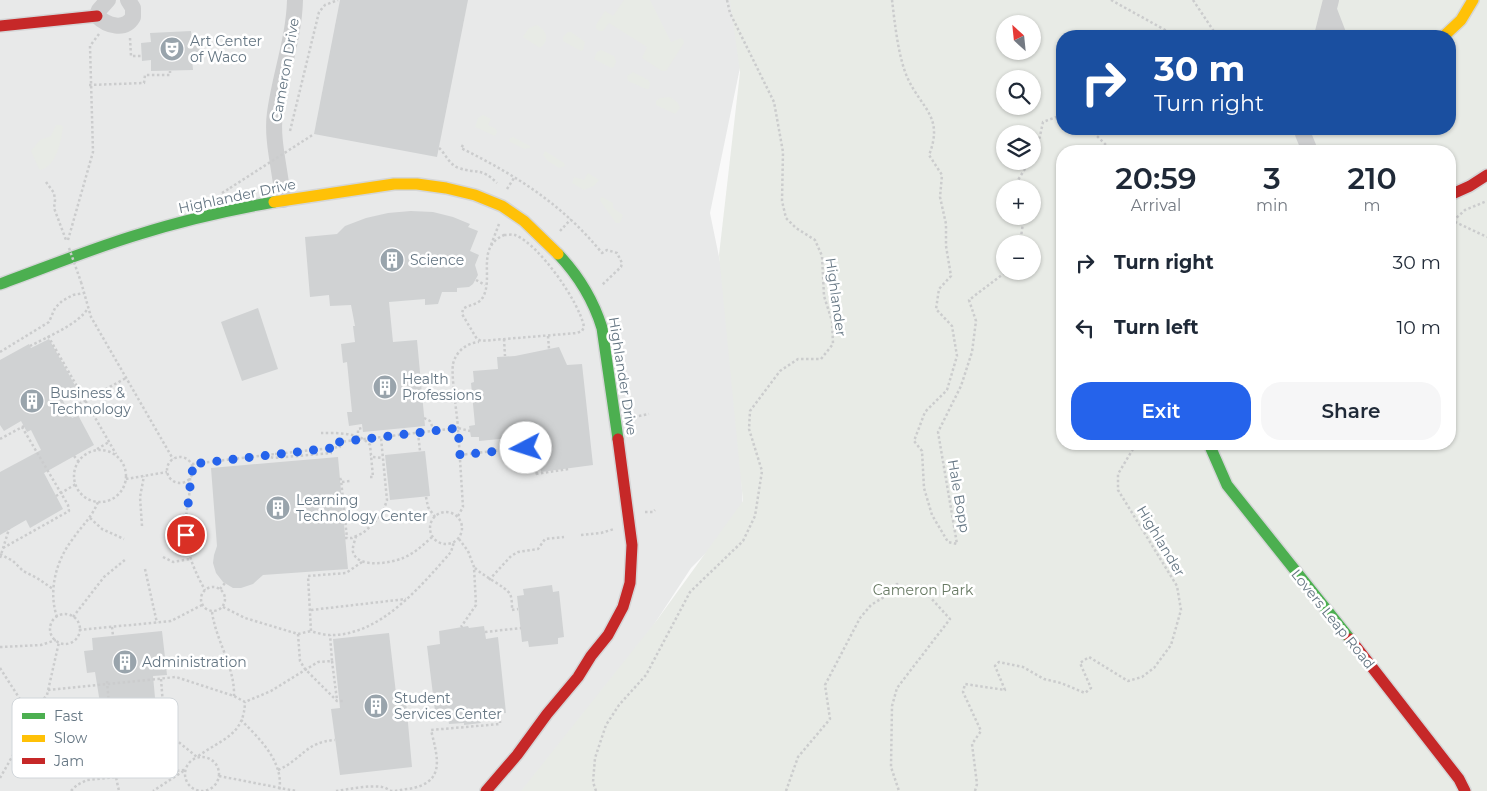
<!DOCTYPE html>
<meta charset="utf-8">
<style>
body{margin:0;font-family:Montserrat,sans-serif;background:#f6f6f7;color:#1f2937;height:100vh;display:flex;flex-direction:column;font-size:19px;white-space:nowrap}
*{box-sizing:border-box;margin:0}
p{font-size:16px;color:#747a83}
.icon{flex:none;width:28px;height:28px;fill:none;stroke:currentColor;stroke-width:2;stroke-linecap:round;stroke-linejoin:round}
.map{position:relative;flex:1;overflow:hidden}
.sheet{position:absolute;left:1056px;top:145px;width:400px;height:305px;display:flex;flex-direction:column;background:#fff;border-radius:20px;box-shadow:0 1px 4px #0004}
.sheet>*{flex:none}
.top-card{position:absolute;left:1056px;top:30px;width:400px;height:105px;border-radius:20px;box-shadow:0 1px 4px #0004;background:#1a4fa0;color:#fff;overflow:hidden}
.needle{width:32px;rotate:333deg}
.tools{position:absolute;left:996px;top:15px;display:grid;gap:10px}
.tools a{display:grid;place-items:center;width:45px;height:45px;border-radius:50%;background:#fff;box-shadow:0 1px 4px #0004;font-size:25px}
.pin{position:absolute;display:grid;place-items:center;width:42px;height:42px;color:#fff;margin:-21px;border:2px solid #fff;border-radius:50%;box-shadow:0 1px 5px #0007}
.me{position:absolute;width:55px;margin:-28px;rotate:265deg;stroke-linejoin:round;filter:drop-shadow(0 0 4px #0008)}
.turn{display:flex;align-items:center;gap:18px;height:105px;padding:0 15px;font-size:22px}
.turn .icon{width:65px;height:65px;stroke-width:2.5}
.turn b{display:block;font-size:35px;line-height:42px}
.eta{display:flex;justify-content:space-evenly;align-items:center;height:85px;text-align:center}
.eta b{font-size:30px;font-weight:600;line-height:35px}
.primary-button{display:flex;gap:10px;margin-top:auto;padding:10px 15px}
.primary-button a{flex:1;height:58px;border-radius:20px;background:#2563eb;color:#fff;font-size:20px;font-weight:600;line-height:58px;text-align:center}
.primary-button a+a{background:#f6f6f7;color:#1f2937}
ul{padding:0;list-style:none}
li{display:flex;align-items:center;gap:15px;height:65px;padding:0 15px}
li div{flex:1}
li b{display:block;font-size:19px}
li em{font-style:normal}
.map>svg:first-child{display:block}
.built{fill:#e8e9e9}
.green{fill:#e8ebe6;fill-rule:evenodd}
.building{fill:#d0d2d3}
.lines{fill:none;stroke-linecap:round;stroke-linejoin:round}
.fast-casing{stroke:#d5d6d7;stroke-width:14}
.slow-casing{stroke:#d5d6d7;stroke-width:14}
.jam-casing{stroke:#d5d6d7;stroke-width:14}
.path{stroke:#cbcccd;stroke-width:2.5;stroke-dasharray:2.5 2.5;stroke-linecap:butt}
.street{stroke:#cecfd0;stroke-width:16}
.fast{stroke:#4caf50;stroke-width:11}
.slow{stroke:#ffc107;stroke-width:11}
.jam{stroke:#c62828;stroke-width:11}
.path-bridge{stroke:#cbcccd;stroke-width:2.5;stroke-dasharray:2.5 2.5;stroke-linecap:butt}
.route{stroke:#2563eb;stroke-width:9;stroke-dasharray:0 16.2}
.labels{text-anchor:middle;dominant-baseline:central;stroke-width:5;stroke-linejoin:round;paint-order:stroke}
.poi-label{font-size:14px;fill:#657683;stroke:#fff;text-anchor:start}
.street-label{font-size:14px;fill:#657683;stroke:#fff}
.park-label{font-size:14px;fill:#687a64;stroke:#fff}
.key{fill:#fff;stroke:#d1d6da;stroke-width:1}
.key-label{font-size:14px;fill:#657683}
</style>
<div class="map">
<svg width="1487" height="791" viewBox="0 0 1487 791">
<rect width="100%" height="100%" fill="#f9f9f9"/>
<polygon class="built" points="0,0 734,0 743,53 710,213 736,340 743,516 691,568 632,658 522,791 0,791"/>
<g class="green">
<polygon points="624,0 650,0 671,42 681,38 683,39 684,43 666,71 662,71 642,58 647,47 609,23 603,31 599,31 596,28 596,25 605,11 613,16"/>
<path d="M 730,0 L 1487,0 L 1487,791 L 521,791 L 657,620 L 743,501 L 719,255 L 740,72 ZM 1005,24 L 1032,24 L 1032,51 L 1005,51 ZM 1062,36 L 1450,36 L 1450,129 L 1062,129 ZM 1005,79 L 1032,79 L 1032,106 L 1005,106 ZM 1005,134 L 1032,134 L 1032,161 L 1005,161 ZM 1062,151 L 1450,151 L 1450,444 L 1062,444 ZM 1005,189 L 1032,189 L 1032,216 L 1005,216 ZM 1005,244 L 1032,244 L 1032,271 L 1005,271 Z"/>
<path d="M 537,25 C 547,31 550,40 540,48 L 523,37 L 529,28 Z"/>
<polygon points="568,32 571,32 585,42 583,50 581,51 563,41 563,37"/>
<polygon points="601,50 614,56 616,62 614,67 611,68 594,59 597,52"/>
<polygon points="633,72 648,80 650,83 649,89 646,89 628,81 627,76"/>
<polygon points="670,97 678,103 680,108 675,114 656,105 656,101 660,98"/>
<polygon points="483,115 491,119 488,125 496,129 497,132 495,136 475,127 478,118"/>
<path d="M 56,125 L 61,125 L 63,127 C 61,141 57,165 41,170 L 39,169 L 31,151 L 40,140 L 51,136 Z"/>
<polygon points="513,137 530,146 530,148 524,149 510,142 509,139"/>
<polygon points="545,151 564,163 565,166 559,168 548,161 543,155"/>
<polygon points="588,173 599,180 594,186 584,190 572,183 574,177 584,180"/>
<polygon points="602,197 613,203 613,208 623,215 620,223 616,223 601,202 600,199"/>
</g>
<g class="building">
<polygon points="340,0 468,0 437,157 314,134"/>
<polygon points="191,31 192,40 202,39 203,59 192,59 193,70 151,71 151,60 142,61 141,43 151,42 150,33"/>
<polygon points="411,211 433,212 453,217 470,224 468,227 478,231 470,251 479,255 475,265 478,275 473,284 469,287 457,288 457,292 442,292 438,304 425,305 425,299 389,302 393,342 417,340 425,426 363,432 362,424 349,426 347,412 352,412 347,362 343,363 341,344 355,342 353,326 355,326 351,305 330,306 329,295 310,297 305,237 337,234 345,226 366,218 388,213"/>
<polygon points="258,308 278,369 242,381 221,322"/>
<polygon points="49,339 77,389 61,397 72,418 78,415 94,445 44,473 63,509 30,528 26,520 0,535 0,472 41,450 31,430 27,432 21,421 4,431 0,425 0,360 29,344 31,348"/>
<polygon points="559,347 567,365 582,364 593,465 541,472 537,440 522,442 522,437 479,441 479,437 471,437 469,426 475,425 471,383 474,382 473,371 498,369 497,357 515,356"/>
<polygon points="425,451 430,496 390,500 385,455"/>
<polygon points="338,457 348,569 263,575 253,584 241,588 233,588 223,582 216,573 213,563 214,555 217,546 211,468"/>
<polygon points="552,585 553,592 559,591 564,637 558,638 558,644 529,647 528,641 522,642 517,596 524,595 523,589"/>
<polygon points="468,626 469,628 484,626 486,639 498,637 506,713 495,714 495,720 480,721 481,723 464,725 464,723 449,724 448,718 436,719 427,646 440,644 439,631"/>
<polygon points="162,631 167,675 153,676 161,762 122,765 123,773 109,774 107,755 82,757 76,705 100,703 95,672 87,673 84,651 93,650 92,638"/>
<polygon points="389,633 397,702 406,701 412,767 340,775 331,709 340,708 333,639"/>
</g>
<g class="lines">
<defs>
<g id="fast">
<path d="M 558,254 C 578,275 593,299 602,328 L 618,439"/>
<path d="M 0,284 C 47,267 93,248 140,234 C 184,220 229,210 274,202"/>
<polyline points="1209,444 1227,485 1350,639"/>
</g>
<g id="slow">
<polyline points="1444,36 1461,20 1473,0"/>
<polyline points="274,202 394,184 417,184 446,188 475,195 502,206 524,221 558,254"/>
</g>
<g id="jam">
<polyline points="0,26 97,16"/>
<polyline points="1450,195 1470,186 1487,175"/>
<polyline points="1350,639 1459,779 1465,791"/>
<polyline points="486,791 517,755 547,714 578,677 591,656 608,635 623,607 630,583 632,545 618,439"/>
</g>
</defs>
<use href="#fast" class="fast-casing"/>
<use href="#slow" class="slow-casing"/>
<use href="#jam" class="jam-casing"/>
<g class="path">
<path d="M 892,0 C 895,24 898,57 908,79 C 922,109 944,117 929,155 L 942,175 L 940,197 L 946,224 L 946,246 L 951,276 L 939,289 L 936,309 L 952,326 L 957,356 L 947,390 L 925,412 L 914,441 L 922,451 L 924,488 L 932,515 L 948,542 L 957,544 L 938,432 L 961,386 L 972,352 L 976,321 L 969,300 L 1007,271"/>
<polyline points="1111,0 1176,36"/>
<polyline points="1193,0 1217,36"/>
<polyline points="130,38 131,56 142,56"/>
<polyline points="89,85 144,83 145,75 170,75 170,71"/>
<polyline points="1090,129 1112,151"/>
<polyline points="290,131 319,12 325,5 338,0"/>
<path d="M 463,145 L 461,148 C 517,176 562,204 602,253 L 607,250 L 617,253 L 622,263 L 621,267 L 602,285"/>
<path d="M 439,148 C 446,154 449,165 459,168 C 476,174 481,167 497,183"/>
<polyline points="1032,157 1037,150 1043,122 1059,116 1062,111"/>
<polyline points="46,182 54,193 55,200 54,208 66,240"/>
<polyline points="507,189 514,178"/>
<polyline points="1020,189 1018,180 1030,161"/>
<polyline points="222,193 230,188"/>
<polyline points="1450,221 1453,221 1487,237"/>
<polyline points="1453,221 1465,210 1487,201"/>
<polyline points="560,231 571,219"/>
<path d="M 504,235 C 508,235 512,234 515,235 C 539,244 580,303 584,327 L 582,331 L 577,333 L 481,341 L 477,339 L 462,314 L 463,309 C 468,305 476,305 481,300 C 496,281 474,248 504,235 Z"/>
<polyline points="68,240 93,152 90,46 99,34"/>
<polyline points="1020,244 1024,216"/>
<polyline points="491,245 499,224"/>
<polyline points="476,280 485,285"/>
<polyline points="81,282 91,317 173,459"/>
<polyline points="48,336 116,454"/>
<polyline points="548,336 549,349"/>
<polyline points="504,339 505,356"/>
<path d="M 30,346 C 47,337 79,324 88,308"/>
<polyline points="0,352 49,322 55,308 62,301 73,295 84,293"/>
<polyline points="66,411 126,378"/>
<polyline points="634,417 649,414"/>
<polyline points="424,418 430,421 434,431"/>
<path d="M 321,433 C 336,433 360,432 370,445 L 371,455 L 373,457 L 383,458"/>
<polyline points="418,433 420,451"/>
<polyline points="358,438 358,429 362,428"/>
<path d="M 373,438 L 458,428 C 457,413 451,377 453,364 C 456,351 467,343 479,342"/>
<polyline points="0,439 24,426"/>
<polyline points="97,449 109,442"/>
<circle cx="100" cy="476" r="26"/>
<polyline points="460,455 526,447 533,453 537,475"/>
<polyline points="74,456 79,462"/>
<polyline points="266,456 274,458 332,453"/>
<circle cx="180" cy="470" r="13"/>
<polyline points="192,464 275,454"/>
<polyline points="536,474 569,469"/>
<polyline points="370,477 373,477 371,455"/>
<path d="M 190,478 C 191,492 187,504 186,518 C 183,543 192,567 205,590"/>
<polyline points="340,478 341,480 347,538"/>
<polyline points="126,479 167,472"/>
<polyline points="342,482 350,481"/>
<polyline points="56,496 76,484"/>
<polyline points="426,497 428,507 435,517"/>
<circle cx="446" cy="528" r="16"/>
<polyline points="645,512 653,512 655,510"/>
<polyline points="458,516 463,507 458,428 470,431"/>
<polyline points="90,518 102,529 124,539"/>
<polyline points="142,526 140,497 144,476"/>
<polyline points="581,535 601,533 614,529"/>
<path d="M 356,536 C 355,541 352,547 353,552 C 358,569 391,563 403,558 C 415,553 423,545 432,537"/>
<polyline points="345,538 352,538 363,533 373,524 383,512 387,500 381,438"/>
<polyline points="459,539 468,551 474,567 476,605 461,627"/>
<polyline points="3,548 69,511 68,505 22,427"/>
<polyline points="0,554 13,561 23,571 37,578 53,589"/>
<polyline points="163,557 173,562 190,559"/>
<polyline points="0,558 9,529"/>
<path d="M 362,562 L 346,573 L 308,576 L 311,631 C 317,633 324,635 330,635 C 380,636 421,586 451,552 L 454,542"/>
<path d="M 475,568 C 483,576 506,587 510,594 C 512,598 512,605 512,610 L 518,609"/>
<polyline points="145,569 157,623"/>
<polyline points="489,580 511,556 518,552 538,549 545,539 564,537"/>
<circle cx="213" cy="599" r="12"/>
<polyline points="220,589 225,583"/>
<polyline points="223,607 245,618 298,634 311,631"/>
<polyline points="311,610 406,599"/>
<path d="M 212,612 C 216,641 235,667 234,696"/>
<circle cx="65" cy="629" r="15"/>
<path d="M 57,617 C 48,591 56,561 72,540 C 82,525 91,519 98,502"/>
<polyline points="73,617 104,577 126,559"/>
<polyline points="112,627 113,636"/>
<polyline points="79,630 171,621 202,605"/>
<polyline points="485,632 521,628"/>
<polyline points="298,634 300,661 305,669 337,701 344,701"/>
<polyline points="0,647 41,645 56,640"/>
<polyline points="332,661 337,700"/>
<polyline points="0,668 25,707"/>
<path d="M 161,679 L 165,731 L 197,757 C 221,739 244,736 245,702"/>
<polyline points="107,681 109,705"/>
<polyline points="48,690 176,677 234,696 245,702 271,691 318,662 332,661 330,635"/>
<circle cx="29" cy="711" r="5.5"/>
<polyline points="34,710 47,695 59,642"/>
<path d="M 241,720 C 259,738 285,763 279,791"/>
<polyline points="159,739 173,738"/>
<circle cx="202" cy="774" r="17"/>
<path d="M 278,770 C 303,759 305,742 335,740"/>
<polyline points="115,773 119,791"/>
<polyline points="219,776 296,791"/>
<polyline points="0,778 21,741 28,717"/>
<polyline points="71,791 77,785 87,780 185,770 153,791"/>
<path d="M 336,791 C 350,789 368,785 382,787 C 386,787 389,791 393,791 C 398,791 403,789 408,789 C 446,783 438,759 431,730 L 500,724 L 500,713"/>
<polyline points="596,791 593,782 595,758 606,725 619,705 646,675 690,592 743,541 755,516 762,471 749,429 750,411 780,371 798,359 821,359 833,344 832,321 824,296 822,256 815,240 796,228 786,218 782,201 783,152 774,102 730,13 727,0"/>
<polyline points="786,791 798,757 830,719 825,685 860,618 871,605 884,597 897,584 930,597 950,619 897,688 892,706 891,767 899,791"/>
<polyline points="975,791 977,784 972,744 981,731 963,692 965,684 1005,690 995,666 999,662 1023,667 1044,679 1061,683 1085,693 1091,688 1080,663 1089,657 1128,681 1142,677 1154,668 1171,645 1181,610 1177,586 1118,490 1118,474 1136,444"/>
</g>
<g class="street">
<path d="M 108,0 L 99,10 L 97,16 C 107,26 125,31 133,17 L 133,8 L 128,0"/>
<polyline points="1329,10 1339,36"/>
<polyline points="1322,36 1331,0"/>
<polyline points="1303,129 1303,134 1310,151"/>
<path d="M 283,200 C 281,173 271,139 275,113 C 280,75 294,39 295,0"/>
</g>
<use href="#fast" class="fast"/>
<use href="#slow" class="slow"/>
<use href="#jam" class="jam"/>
<g class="path-bridge">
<polyline points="230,188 314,134"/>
<polyline points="69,248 81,282"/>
<polyline points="275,454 340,447 339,442 373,438"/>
</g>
</g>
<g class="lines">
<polyline class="route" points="186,535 185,519 190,494 190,478 193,469 192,464 340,447 339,442 458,428 460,455 526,448"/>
</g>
<defs>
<symbol id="theatre-disc" viewBox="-11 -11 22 22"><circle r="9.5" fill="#99a4ac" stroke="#fff"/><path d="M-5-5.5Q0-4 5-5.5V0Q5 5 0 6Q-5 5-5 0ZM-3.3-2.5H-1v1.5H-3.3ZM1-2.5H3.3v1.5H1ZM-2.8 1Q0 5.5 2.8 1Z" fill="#fff"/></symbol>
<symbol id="building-disc" viewBox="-11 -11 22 22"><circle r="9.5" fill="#99a4ac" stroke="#fff"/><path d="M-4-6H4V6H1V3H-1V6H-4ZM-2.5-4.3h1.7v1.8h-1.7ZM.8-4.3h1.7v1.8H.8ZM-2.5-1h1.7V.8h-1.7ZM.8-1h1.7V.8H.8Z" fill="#fff"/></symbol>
</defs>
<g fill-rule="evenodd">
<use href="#theatre-disc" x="158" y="35" width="28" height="28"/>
<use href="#building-disc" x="378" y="246" width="28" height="28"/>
<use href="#building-disc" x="371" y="373" width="28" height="28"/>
<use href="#building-disc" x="18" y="387" width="28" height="28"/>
<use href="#building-disc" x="264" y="494" width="28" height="28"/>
<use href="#building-disc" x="111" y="648" width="28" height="28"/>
<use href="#building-disc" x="362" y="692" width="28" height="28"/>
</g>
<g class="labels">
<g class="poi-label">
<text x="190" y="41">Art Center<tspan x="190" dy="16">of Waco</tspan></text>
<text x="410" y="260">Science</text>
<text x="402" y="379">Health<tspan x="402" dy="16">Professions</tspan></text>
<text x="50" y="393">Business &amp;<tspan x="50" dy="16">Technology</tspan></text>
<text x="296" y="500">Learning<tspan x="296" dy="16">Technology Center</tspan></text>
<text x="142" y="662">Administration</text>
<text x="394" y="698">Student<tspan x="394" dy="16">Services Center</tspan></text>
</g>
<g class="street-label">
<text transform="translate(285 70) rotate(-80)">Cameron Drive</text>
<text transform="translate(237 196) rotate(-12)">Highlander Drive</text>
<text transform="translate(836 297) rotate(82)">Highlander</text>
<text transform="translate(623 376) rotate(81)">Highlander Drive</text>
<text transform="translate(959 496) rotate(80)">Hale Bopp</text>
<text transform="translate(1161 541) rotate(59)">Highlander</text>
<text transform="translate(1333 619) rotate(51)">Lovers Leap Road</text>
</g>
<g class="park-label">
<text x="923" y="590">Cameron Park</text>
</g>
</g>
<rect x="12" y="698" width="166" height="80" rx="8" class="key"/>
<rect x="22" y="713" width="23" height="6" fill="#4caf50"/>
<rect x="22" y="735" width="23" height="7" fill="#ffc107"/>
<rect x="22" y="758" width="23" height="6" fill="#c62828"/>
<g class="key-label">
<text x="54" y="721">Fast</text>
<text x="54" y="743">Slow</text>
<text x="54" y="766">Jam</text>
</g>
</svg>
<div class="tools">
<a><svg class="needle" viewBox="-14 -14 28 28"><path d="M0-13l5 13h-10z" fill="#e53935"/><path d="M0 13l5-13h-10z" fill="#747a83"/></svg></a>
<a><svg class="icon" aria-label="search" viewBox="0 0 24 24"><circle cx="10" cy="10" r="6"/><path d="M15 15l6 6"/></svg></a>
<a><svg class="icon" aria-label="layers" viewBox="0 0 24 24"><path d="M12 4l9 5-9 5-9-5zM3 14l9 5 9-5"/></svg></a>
<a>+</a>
<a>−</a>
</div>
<div class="pin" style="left:186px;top:535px;background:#d93025"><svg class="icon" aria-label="arrive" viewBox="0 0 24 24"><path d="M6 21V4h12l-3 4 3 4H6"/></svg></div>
<svg class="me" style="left:526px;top:448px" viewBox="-20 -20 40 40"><circle r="19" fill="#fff"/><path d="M0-13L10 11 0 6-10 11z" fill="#2563eb"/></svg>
<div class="top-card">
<div class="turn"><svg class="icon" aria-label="right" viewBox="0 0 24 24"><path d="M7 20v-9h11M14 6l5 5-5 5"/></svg><div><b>30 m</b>Turn right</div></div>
</div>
<section class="sheet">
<div class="eta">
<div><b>20:59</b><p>Arrival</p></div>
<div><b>3</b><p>min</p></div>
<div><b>210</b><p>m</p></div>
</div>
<ul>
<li><svg class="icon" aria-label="right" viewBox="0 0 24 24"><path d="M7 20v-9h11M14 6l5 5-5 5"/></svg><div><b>Turn right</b></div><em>30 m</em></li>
<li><svg class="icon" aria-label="left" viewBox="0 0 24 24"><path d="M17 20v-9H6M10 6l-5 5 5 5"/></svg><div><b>Turn left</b></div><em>10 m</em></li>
</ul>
<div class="primary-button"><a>Exit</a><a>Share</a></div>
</section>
</div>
